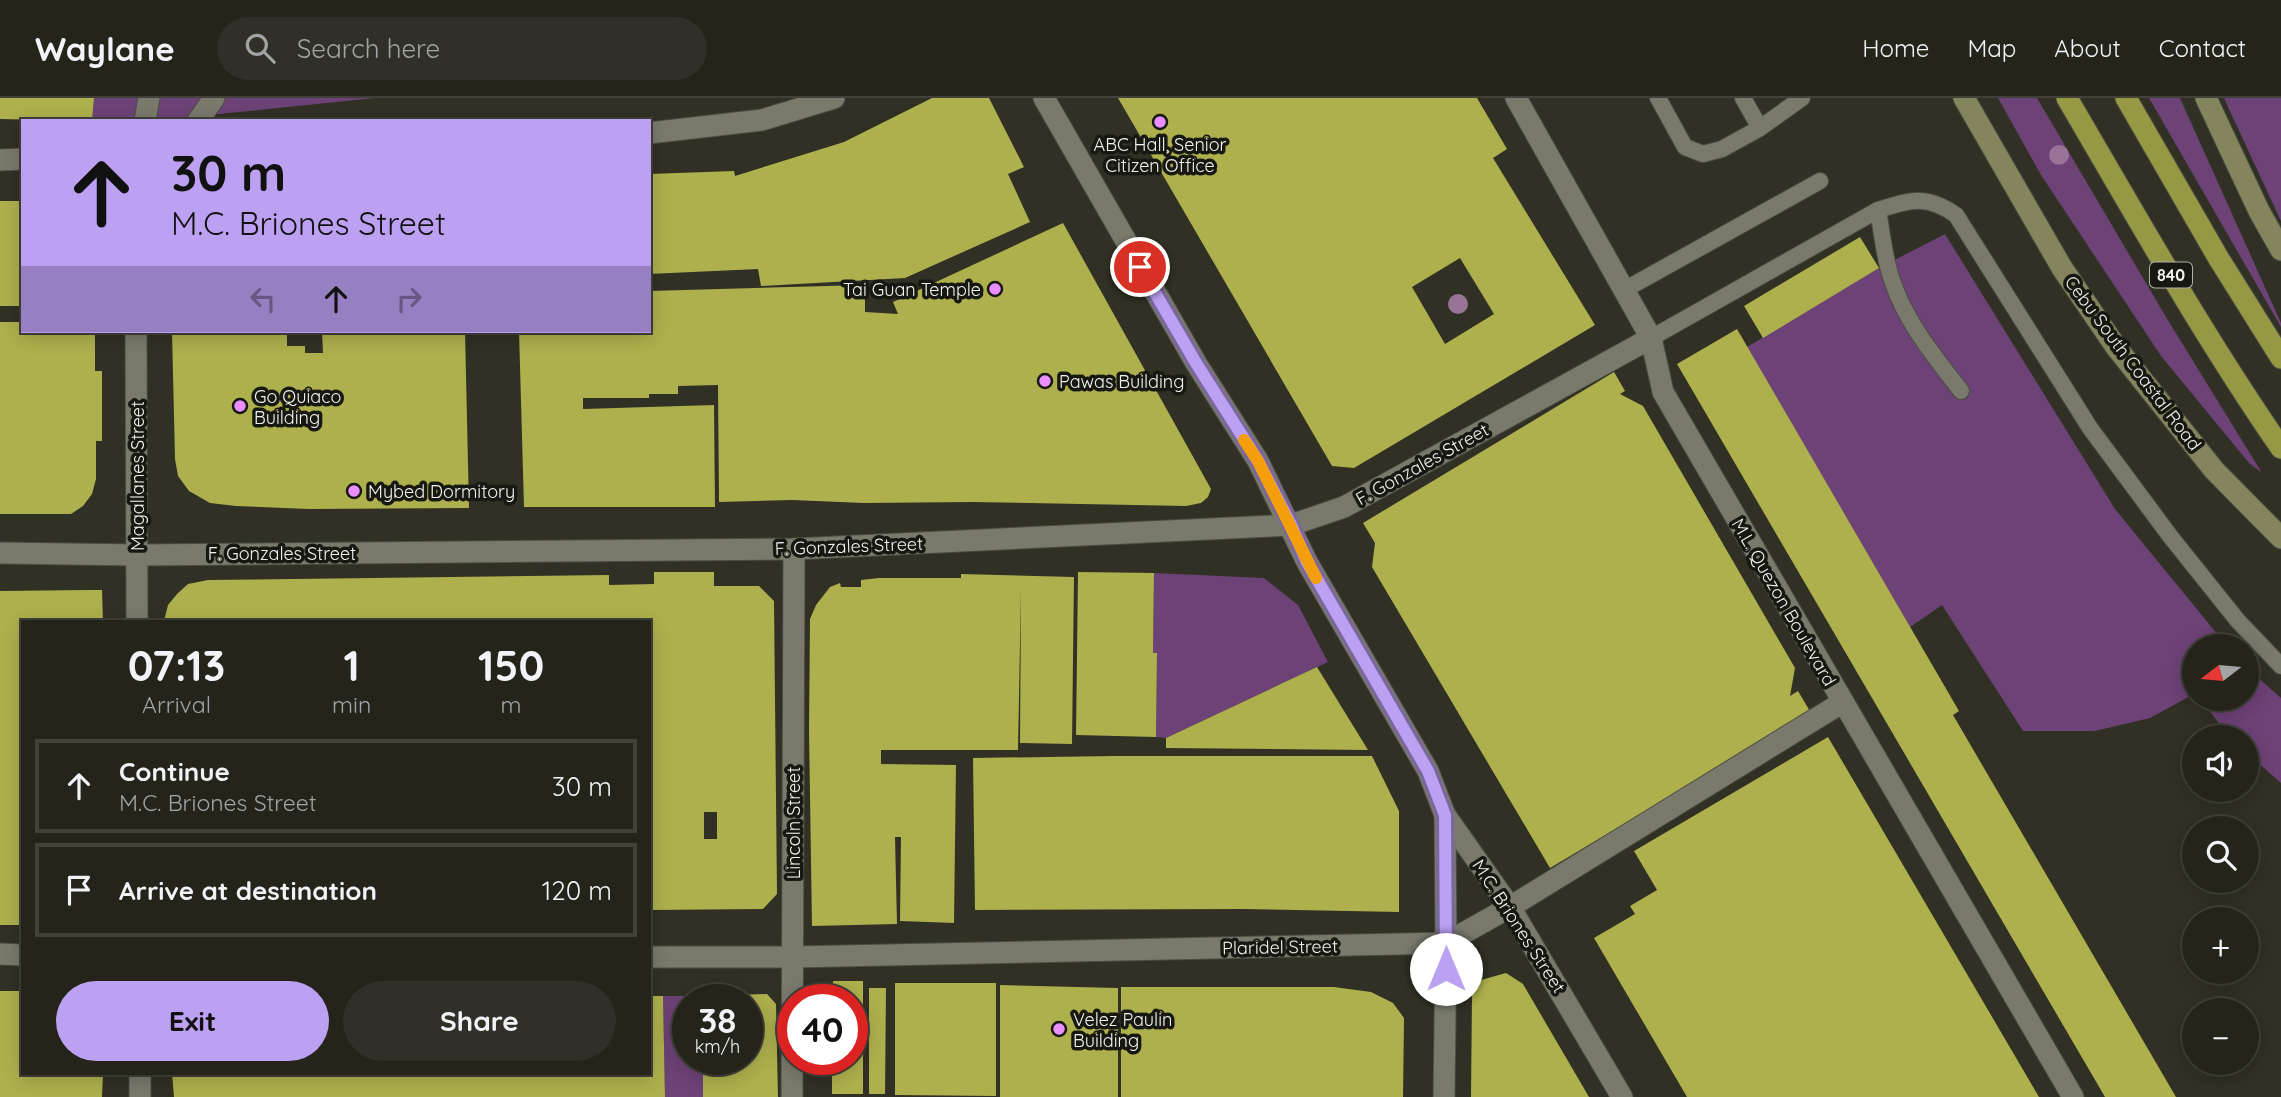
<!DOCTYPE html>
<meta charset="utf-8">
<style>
body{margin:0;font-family:Quicksand,sans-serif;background:#303028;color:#f1f3f6;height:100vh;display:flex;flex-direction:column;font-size:26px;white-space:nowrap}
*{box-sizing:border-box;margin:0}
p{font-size:23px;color:#a3a4a3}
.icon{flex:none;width:38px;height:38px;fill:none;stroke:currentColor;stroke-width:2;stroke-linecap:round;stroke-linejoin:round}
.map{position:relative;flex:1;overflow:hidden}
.panel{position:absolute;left:21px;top:522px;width:630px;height:455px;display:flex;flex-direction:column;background:#24241b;border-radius:0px;box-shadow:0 4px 18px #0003,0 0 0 2px #41413a}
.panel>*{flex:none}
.guide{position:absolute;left:21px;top:21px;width:630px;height:214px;border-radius:0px;box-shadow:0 4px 18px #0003,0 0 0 2px #41413a;background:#bca0f2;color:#111;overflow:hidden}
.needle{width:46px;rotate:254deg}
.controls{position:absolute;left:2182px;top:536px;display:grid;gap:14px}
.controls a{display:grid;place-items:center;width:77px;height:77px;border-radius:50%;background:#24241b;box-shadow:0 4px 18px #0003,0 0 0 2px #41413a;font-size:35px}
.speed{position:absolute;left:672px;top:886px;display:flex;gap:14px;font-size:35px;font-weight:700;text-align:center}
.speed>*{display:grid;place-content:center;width:91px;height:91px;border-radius:50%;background:#24241b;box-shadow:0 4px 18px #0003,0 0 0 2px #41413a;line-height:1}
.speed small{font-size:18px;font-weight:400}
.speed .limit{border:10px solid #d22;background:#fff;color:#111}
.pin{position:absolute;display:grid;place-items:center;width:60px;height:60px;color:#fff;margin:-30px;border:4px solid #fff;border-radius:50%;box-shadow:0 2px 7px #0007}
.me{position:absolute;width:77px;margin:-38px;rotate:0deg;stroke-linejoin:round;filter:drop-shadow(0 0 5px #0008)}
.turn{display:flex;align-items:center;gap:24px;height:147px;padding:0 35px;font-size:32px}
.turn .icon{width:91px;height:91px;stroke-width:2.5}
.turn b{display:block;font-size:49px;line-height:60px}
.lanes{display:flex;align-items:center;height:66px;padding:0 35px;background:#0003;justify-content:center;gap:35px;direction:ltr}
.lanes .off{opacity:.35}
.eta{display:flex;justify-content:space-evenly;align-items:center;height:119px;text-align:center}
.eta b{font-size:42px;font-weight:800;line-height:49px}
.button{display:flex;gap:14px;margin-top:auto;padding:14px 35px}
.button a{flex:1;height:80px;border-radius:42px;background:#bca0f2;color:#111;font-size:28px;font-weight:800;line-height:80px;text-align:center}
.button a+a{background:#303028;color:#f1f3f6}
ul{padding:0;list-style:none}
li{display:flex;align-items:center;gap:21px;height:94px;margin:0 14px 10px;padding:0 21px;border:4px solid #41413a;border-radius:0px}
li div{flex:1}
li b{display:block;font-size:26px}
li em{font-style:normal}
header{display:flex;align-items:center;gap:42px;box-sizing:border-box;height:98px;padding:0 35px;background:#24241b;border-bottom:2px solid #41413a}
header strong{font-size:33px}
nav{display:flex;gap:38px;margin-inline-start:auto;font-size:24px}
.search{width:490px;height:63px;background:#303028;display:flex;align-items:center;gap:18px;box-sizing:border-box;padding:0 24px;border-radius:38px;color:#a3a4a3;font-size:26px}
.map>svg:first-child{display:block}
.green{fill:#6d4276}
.building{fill:#aeb04d;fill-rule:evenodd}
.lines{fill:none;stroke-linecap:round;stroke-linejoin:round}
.service-casing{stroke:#4c4d42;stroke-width:18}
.pedestrian-casing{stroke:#4c4d42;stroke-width:23}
.tertiary-casing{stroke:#4c4d42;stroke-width:23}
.secondary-casing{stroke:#4c4d42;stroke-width:23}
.trunk-casing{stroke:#4c4d42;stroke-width:23}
.service{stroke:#797a6c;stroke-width:16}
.pedestrian{stroke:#797a6c;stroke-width:21}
.tertiary{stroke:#797a6c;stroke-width:21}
.secondary{stroke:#84855d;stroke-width:21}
.trunk{stroke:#969843;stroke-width:21}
.tree{fill:#967397}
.route-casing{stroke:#7a689d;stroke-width:18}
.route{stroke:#bca0f2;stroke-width:12}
.slow{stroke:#f59e0b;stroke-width:12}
.poi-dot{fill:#ea8dfd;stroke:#171812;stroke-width:2.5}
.labels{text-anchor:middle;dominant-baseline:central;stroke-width:7;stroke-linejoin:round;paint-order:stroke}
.shield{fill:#171812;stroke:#b0b1aa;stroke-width:2}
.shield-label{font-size:16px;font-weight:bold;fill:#f2f3eb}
.poi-label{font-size:18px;fill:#f2f3eb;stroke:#171812;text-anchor:start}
.street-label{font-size:18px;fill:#f2f3eb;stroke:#171812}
</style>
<header>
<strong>Waylane</strong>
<div class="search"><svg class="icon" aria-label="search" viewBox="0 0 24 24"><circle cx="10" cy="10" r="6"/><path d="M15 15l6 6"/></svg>Search here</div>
<nav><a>Home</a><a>Map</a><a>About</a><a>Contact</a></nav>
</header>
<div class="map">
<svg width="2281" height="999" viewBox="0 0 2281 999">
<rect width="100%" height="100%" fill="#303024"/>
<g class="green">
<polygon points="94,0 375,0 151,23 92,23"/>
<polygon points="1998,0 2037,0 2166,219 2262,375 2249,365 2161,258 2041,77"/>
<polygon points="2149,0 2180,0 2281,225 2281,229"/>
<polygon points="2224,0 2281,0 2281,123 2228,9"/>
<polygon points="1945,136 2115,411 2227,548 2194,548 2194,596 2150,620 2095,633 2023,633 1942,507 1910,529 1747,249 1879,170"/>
<polygon points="1154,475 1264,480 1298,507 1328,564 1166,640 1156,639 1157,555 1153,555"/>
<polygon points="2247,570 2281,600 2281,685 2247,655 2247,639 2230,639 2199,600 2247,600"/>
<polygon points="663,898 702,898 702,901 688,901 688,961 703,961 703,999 665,999"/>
</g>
<g class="building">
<polygon points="0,0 94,0 92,23 0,21"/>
<polygon points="932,0 989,0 1024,69 1008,76 1030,124 905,180 761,188 758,171 649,176 649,76 734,73 735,78 844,44"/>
<path d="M 1118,0 L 1477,0 L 1507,51 L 1493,60 L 1595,227 L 1354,370 L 1332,368 ZM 1460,160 L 1494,216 L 1445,246 L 1412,189 Z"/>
<rect x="0" y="103" width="23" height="105"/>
<polygon points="1063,125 1211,391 1208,399 1201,405 1186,408 972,404 864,405 792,402 719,404 718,287 678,288 678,296 649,296 649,300 583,300 583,311 714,307 715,409 524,409 519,233 649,233 649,193 865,187 865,214 898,216 893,204"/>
<polygon points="1860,139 1879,170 1763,240 1744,208"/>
<polygon points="0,224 23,224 23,233 95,233 95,273 102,273 102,343 96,343 96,381 92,396 83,408 71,416 0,416"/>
<polygon points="1737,231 1959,613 1953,617 2176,999 2105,999 1677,266"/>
<polygon points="172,233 287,233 287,248 305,248 305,255 323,255 322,233 465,233 469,410 309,411 236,408 210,405 189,393 178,378 175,361"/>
<polygon points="1614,274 1625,293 1620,296 1643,308 1795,570 1790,598 1798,593 1811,615 1550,770 1372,469 1375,445 1363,425"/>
<path d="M 654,474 L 714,474 L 714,488 L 759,488 L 774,503 L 777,796 L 763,811 L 649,812 L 649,523 L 164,523 L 168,507 L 177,496 L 188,486 L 208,482 L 609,477 L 609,487 L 654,486 ZM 704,714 L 717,714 L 717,741 L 704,741 Z"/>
<polygon points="1078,474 1154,475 1153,555 1157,555 1156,639 1076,637"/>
<polygon points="961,476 1074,479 1072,646 1020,645 1021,491 1018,652 881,652 881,666 956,667 954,825 900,823 901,739 895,739 897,826 812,828 809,632 810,521 816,507 830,489 840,485 841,489 861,489 861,482 879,480 961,480"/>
<polygon points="87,492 102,492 103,523 23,523 23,827 0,827 0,493"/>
<polygon points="1317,569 1368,652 1166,650 1166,640"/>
<polygon points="1828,639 2039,999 1687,999 1594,840 1635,816 1630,808 1657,792 1634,753"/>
<polygon points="1113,658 1372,658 1399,713 1399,814 1242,811 975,812 973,660"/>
<polygon points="1506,875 1523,886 1589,999 1471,999 1472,897 1481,882"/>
<polygon points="833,883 863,883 863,996 832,996 832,961 852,961 852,901 832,901"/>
<polygon points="895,885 996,885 996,998 895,997"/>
<polygon points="1000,887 1118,890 1118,999 1000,999"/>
<polygon points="1121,889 1334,889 1371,894 1393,905 1404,920 1403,999 1121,999"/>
<polygon points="869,890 886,890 885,996 869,996"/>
<polygon points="0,893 23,893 23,975 103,975 102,999 0,999"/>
<polygon points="767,896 776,906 778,999 703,999 703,961 747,961 747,901 702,901 702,898"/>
<polygon points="649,898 663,898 665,999 174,999 172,975 649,975"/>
</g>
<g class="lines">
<defs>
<g id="service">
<polyline points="1658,0 1685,49 1703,56 1722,51 1760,30 1802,0"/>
<polyline points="1743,0 1760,30"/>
<path d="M 1878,112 C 1882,134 1884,160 1892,182 C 1905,223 1935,259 1961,293"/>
<polyline points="1624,192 1820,83"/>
<path d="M 1651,240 L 1878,112 C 1910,102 1926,96 1956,117 L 2090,330 L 2170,438 L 2238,523 L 2281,568"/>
</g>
<g id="pedestrian">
<polyline points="145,23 149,0"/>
<polyline points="198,23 214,0"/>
</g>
<g id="tertiary">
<polyline points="1044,0 1196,265 1258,363 1307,464 1428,673 1445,717 1510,809 1622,999"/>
<polyline points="1516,0 1651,240 1663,294 2073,999"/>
<polyline points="649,35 762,22 834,0"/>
<polyline points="0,62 23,61"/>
<polyline points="136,233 137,523"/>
<polyline points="0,455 137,457 794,451 1291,427 1344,409 1651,240"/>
<polyline points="0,856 23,857"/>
<polyline points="649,859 792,859 1446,845 1510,809 1843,604"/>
<polyline points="140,975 140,999"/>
<polyline points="792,999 794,451"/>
<polyline points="1444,999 1446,845 1445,717"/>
</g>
<g id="secondary">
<polyline points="1964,0 2062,170 2116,249 2214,372 2281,440"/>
<polyline points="2206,0 2259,113 2281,152"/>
</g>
<g id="trunk">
<path d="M 2067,0 C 2136,118 2203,237 2281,350"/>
<polyline points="2126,0 2219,161 2281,260"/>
</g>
</defs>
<use href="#service" class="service-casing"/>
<use href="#pedestrian" class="pedestrian-casing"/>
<use href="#tertiary" class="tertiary-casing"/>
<use href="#secondary" class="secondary-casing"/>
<use href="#trunk" class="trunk-casing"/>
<use href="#service" class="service"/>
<use href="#pedestrian" class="pedestrian"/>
<use href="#tertiary" class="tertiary"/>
<use href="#secondary" class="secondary"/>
<use href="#trunk" class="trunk"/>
</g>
<g class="tree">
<circle cx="2059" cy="57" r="10"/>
<circle cx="1458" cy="206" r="10"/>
</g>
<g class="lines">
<defs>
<polyline id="route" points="1140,169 1196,265 1258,363 1291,427 1307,464 1428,673 1445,717 1446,871"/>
</defs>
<use href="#route" class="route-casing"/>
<use href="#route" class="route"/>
<polyline class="slow" points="1244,342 1258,363 1316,480"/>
</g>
<g class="poi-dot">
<circle cx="1160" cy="24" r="7"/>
<circle cx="995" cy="191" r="7"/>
<circle cx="1045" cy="283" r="7"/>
<circle cx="240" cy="308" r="7"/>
<circle cx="354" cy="393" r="7"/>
<circle cx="1059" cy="931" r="7"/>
</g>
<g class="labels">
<rect class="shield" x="2150" y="164.5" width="42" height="25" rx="5"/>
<g class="shield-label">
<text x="2171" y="177">840</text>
</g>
<g class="poi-label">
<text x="1160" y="46" text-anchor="middle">ABC Hall, Senior<tspan x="1160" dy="21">Citizen Office</tspan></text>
<text x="981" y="191" text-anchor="end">Tai Guan Temple</text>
<text x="1059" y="283">Pawas Building</text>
<text x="254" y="298">Go Quiaco<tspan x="254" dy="21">Building</tspan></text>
<text x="368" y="393">Mybed Dormitory</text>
<text x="1073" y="921">Velez Paulin<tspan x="1073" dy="21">Building</tspan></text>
</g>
<g class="street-label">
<text transform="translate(2133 265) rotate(53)">Cebu South Coastal Road</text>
<text transform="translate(1422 366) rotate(-29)">F. Gonzales Street</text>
<text transform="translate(137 378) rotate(-90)">Magallanes Street</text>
<text transform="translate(849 448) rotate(-2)">F. Gonzales Street</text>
<text x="282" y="455">F. Gonzales Street</text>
<text transform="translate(1784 504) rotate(60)">M.L. Quezon Boulevard</text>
<text transform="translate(793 725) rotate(-90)">Lincoln Street</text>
<text transform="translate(1519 828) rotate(57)">M.C. Briones Street</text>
<text transform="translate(1280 849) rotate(-1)">Plaridel Street</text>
</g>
</g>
</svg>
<div class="controls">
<a><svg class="needle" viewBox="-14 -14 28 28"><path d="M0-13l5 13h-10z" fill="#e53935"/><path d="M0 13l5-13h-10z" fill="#a3a4a3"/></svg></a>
<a><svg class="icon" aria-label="sound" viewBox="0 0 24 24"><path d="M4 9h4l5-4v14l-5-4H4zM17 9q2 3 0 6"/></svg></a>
<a><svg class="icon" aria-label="search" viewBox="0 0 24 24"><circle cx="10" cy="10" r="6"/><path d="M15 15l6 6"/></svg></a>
<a>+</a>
<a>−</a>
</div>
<div class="speed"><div>38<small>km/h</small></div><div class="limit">40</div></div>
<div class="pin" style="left:1140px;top:169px;background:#d93025"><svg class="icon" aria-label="arrive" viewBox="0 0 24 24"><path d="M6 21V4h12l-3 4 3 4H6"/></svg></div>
<svg class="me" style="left:1446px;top:871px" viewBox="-20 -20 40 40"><circle r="19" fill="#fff"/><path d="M0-13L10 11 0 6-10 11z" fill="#bca0f2"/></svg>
<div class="guide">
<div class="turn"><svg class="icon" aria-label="ahead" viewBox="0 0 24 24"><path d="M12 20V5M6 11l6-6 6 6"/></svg><div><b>30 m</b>M.C. Briones Street</div></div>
<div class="lanes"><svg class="icon off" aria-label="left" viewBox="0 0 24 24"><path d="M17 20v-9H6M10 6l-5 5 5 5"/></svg><svg class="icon" aria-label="ahead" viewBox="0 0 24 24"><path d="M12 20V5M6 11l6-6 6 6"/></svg><svg class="icon off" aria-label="right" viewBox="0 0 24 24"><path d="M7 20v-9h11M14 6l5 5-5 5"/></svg></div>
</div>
<section class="panel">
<div class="eta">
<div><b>07:13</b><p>Arrival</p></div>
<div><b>1</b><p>min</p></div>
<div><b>150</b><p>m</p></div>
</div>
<ul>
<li><svg class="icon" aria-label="ahead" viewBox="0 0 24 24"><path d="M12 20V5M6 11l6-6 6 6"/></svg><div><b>Continue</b><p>M.C. Briones Street</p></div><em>30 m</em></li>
<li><svg class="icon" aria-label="arrive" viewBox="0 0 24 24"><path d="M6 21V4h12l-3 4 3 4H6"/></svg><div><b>Arrive at destination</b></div><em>120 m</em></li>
</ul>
<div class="button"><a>Exit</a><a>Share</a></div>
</section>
</div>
